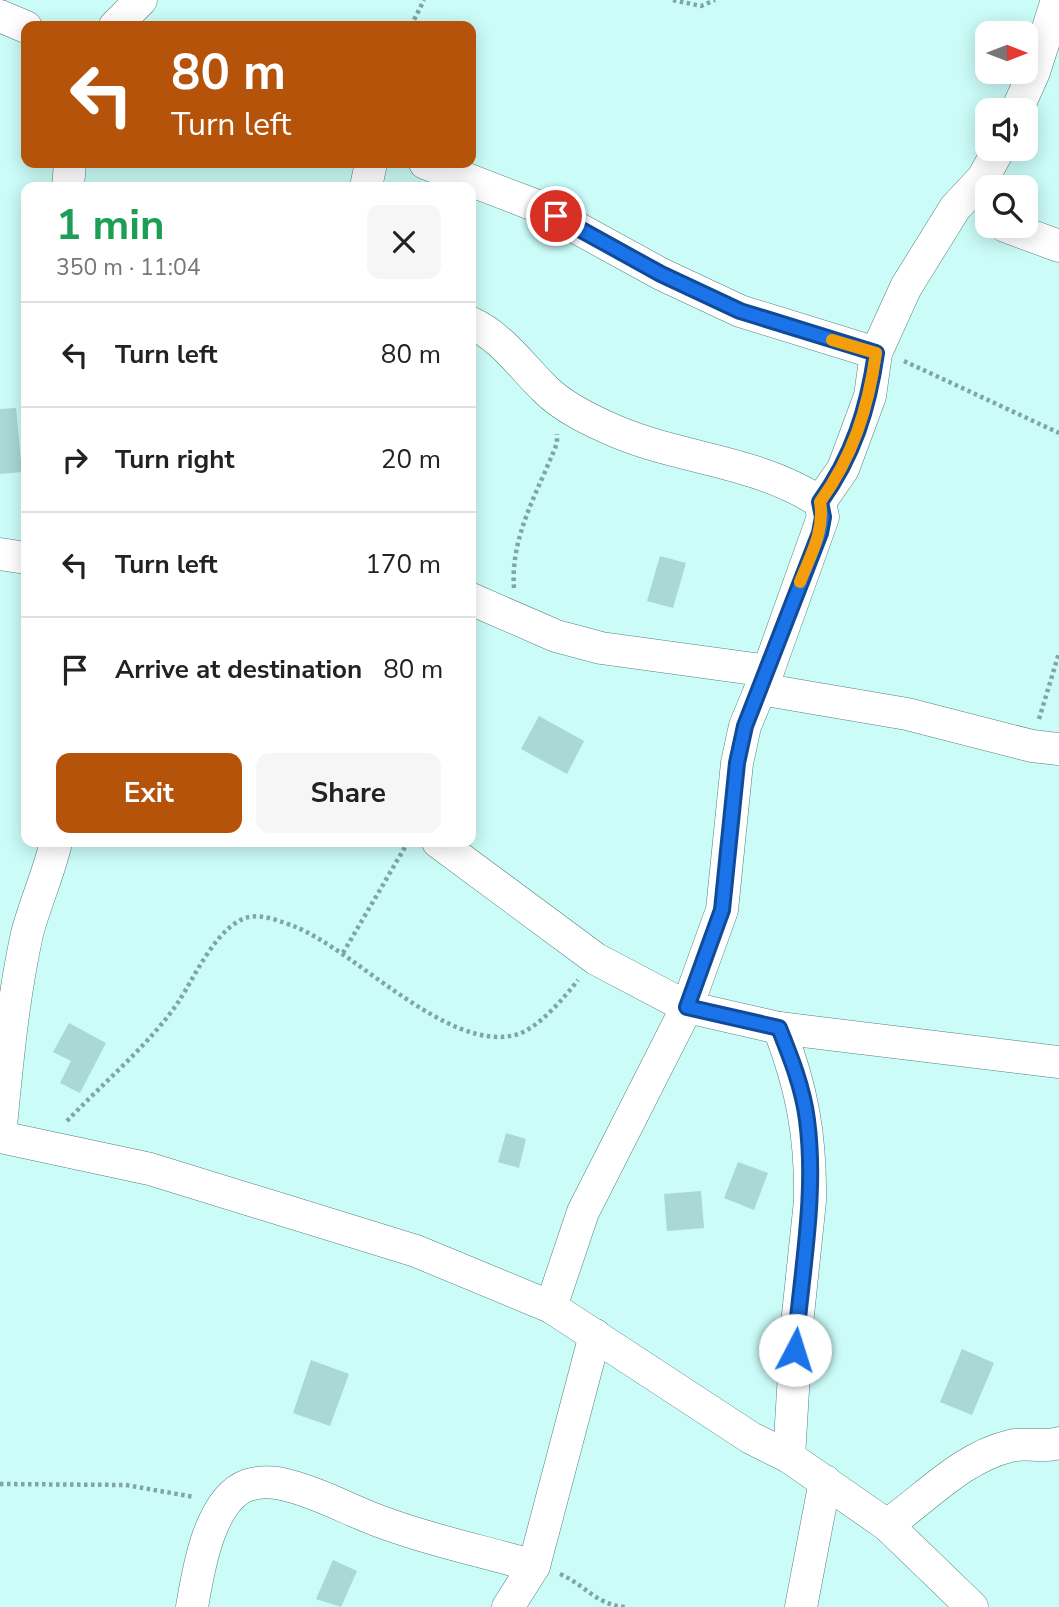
<!DOCTYPE html>
<meta charset="utf-8">
<style>
body{margin:0;font-family:"Nunito Sans",sans-serif;background:#f6f6f6;color:#222;height:100vh;display:flex;flex-direction:column;font-size:26px;white-space:nowrap}
*{box-sizing:border-box;margin:0}
p{font-size:23px;color:#767676}
.icon{flex:none;width:38px;height:38px;fill:none;stroke:currentColor;stroke-width:2;stroke-linecap:round;stroke-linejoin:round}
.map{position:relative;flex:1;overflow:hidden}
.details{position:absolute;left:21px;top:182px;width:455px;height:665px;display:flex;flex-direction:column;background:#fff;border-radius:14px;box-shadow:0 4px 18px #0003}
.details>*{flex:none}
.banner{position:absolute;left:21px;top:21px;width:455px;height:147px;border-radius:14px;box-shadow:0 4px 18px #0003;background:#b45309;color:#fff;overflow:hidden}
.needle{width:46px;rotate:90deg}
.tools{position:absolute;left:975px;top:21px;display:grid;gap:14px}
.tools a{display:grid;place-items:center;width:63px;height:63px;border-radius:14px;background:#fff;box-shadow:0 4px 18px #0003;font-size:35px}
.pin{position:absolute;display:grid;place-items:center;width:60px;height:60px;color:#fff;margin:-30px;border:4px solid #fff;border-radius:50%;box-shadow:0 2px 7px #0007}
.me{position:absolute;width:77px;margin:-38px;rotate:5deg;stroke-linejoin:round;filter:drop-shadow(0 0 5px #0008)}
.turn{display:flex;align-items:center;gap:24px;height:147px;padding:0 35px;font-size:32px}
.turn .icon{width:91px;height:91px;stroke-width:2.5}
.turn b{display:block;font-size:49px;line-height:60px}
.round{display:grid;place-items:center;flex:none;width:74px;height:74px;border-radius:14px;background:#f6f6f6}
.head{display:flex;align-items:center;justify-content:space-between;height:119px;padding:0 35px}
h1{font-size:42px;font-weight:700;line-height:52px;color:#1e9e55}
.button{display:flex;gap:14px;margin-top:auto;padding:14px 35px}
.button a{flex:1;height:80px;border-radius:14px;background:#b45309;color:#fff;font-size:28px;font-weight:700;line-height:80px;text-align:center}
.button a+a{background:#f6f6f6;color:#222}
ul{padding:0;list-style:none}
li{display:flex;align-items:center;gap:21px;height:105px;padding:0 35px;border-top:2px solid #e0e0e0}
li div{flex:1}
li b{display:block;font-size:26px}
li em{font-style:normal}
.map>svg:first-child{display:block}
.building{fill:#a9d8d5}
.lines{fill:none;stroke-linecap:round;stroke-linejoin:round}
.street-casing{stroke:#54817e;stroke-width:33}
.path{stroke:#80a6a3;stroke-width:4.5;stroke-dasharray:3.5 3.5;stroke-linecap:butt}
.street{stroke:#fff;stroke-width:32}
.route-casing{stroke:#114b97;stroke-width:18}
.route{stroke:#1a73e8;stroke-width:12}
.slow{stroke:#f59e0b;stroke-width:12}
</style>
<div class="map">
<svg width="1059" height="1607" viewBox="0 0 1059 1607">
<rect width="100%" height="100%" fill="#cbfcf8"/>
<g class="building">
<polygon points="16,408 22,472 0,474 0,409"/>
<polygon points="660,556 686,563 673,608 647,601"/>
<polygon points="539,716 584,741 567,774 521,749"/>
<polygon points="69,1023 106,1043 80,1093 60,1083 71,1061 53,1052"/>
<polygon points="506,1133 526,1139 519,1168 498,1162"/>
<polygon points="738,1162 768,1173 754,1210 724,1198"/>
<polygon points="701,1191 704,1228 667,1231 664,1194"/>
<polygon points="962,1349 994,1363 972,1415 940,1402"/>
<polygon points="311,1360 349,1374 330,1426 293,1413"/>
<polygon points="333,1560 357,1571 341,1607 316,1599"/>
</g>
<g class="lines">
<defs>
<g id="street">
<polyline points="0,16 26,27"/>
<polyline points="115,26 141,0"/>
<polyline points="1017,110 1034,72 1057,0"/>
<polyline points="425,163 537,206 661,274 740,311 876,353"/>
<polyline points="68,187 70,163"/>
<polyline points="366,187 371,163"/>
<polyline points="1005,226 1059,246"/>
<path d="M 471,323 C 501,336 523,368 546,390 C 564,408 592,421 615,431 C 683,460 755,460 820,502 L 823,517 L 768,671 L 745,726 L 737,763 L 722,910 L 687,1007 L 583,1212 L 551,1307"/>
<polyline points="820,502 843,469 870,396 876,353 906,287 955,208 983,178 999,149"/>
<polyline points="0,554 26,558"/>
<polyline points="471,599 556,636 601,648 768,671"/>
<polyline points="760,689 907,714 1032,746 1059,749"/>
<polyline points="438,842 596,959 687,1007 779,1028 1059,1062"/>
<path d="M 779,1028 C 802,1088 811,1136 810,1201 L 797,1324 L 789,1457"/>
<path d="M 0,1136 C 7,1066 12,1003 27,934 C 35,903 49,873 56,842"/>
<polyline points="0,1137 150,1169 416,1251 551,1307 751,1438 789,1457 887,1525 972,1607"/>
<path d="M 887,1525 C 927,1497 961,1458 1010,1446 C 1026,1442 1043,1448 1059,1443"/>
<path d="M 192,1607 C 198,1572 209,1499 248,1485 C 261,1481 277,1482 290,1486 C 325,1495 356,1514 390,1525 C 437,1542 486,1552 534,1566"/>
<polyline points="508,1607 534,1566 595,1335"/>
<polyline points="801,1607 825,1481"/>
</g>
</defs>
<use href="#street" class="street-casing"/>
<g class="path">
<polyline points="673,0 701,6 715,0"/>
<polyline points="411,26 424,0"/>
<polyline points="904,361 1059,433"/>
<path d="M 514,588 C 510,536 539,490 557,443 L 557,434"/>
<polyline points="1039,719 1059,653"/>
<polyline points="343,953 408,842"/>
<path d="M 67,1121 C 102,1084 151,1043 179,1001 C 195,976 218,924 249,917 C 264,914 282,922 296,927 C 358,953 448,1052 515,1035 C 537,1030 564,998 578,980"/>
<polyline points="0,1484 126,1485 194,1497"/>
<path d="M 560,1574 C 587,1586 596,1605 626,1607"/>
</g>
<use href="#street" class="street"/>
</g>
<g class="lines">
<defs>
<path id="route" d="M 556,216 L 661,274 L 740,311 L 876,353 C 868,409 853,456 820,502 L 823,517 L 820,533 L 745,726 L 737,763 L 722,910 L 687,1007 L 779,1028 C 791,1058 803,1088 807,1120 C 817,1196 801,1273 795,1350"/>
</defs>
<use href="#route" class="route-casing"/>
<use href="#route" class="route"/>
<path class="slow" d="M 800,582 C 810,556 825,531 820,502 C 853,456 868,409 876,353 L 832,340"/>
</g>
</svg>
<div class="tools">
<a><svg class="needle" viewBox="-14 -14 28 28"><path d="M0-13l5 13h-10z" fill="#e53935"/><path d="M0 13l5-13h-10z" fill="#767676"/></svg></a>
<a><svg class="icon" aria-label="sound" viewBox="0 0 24 24"><path d="M4 9h4l5-4v14l-5-4H4zM17 9q2 3 0 6"/></svg></a>
<a><svg class="icon" aria-label="search" viewBox="0 0 24 24"><circle cx="10" cy="10" r="6"/><path d="M15 15l6 6"/></svg></a>
</div>
<div class="pin" style="left:556px;top:216px;background:#d93025"><svg class="icon" aria-label="arrive" viewBox="0 0 24 24"><path d="M6 21V4h12l-3 4 3 4H6"/></svg></div>
<svg class="me" style="left:795px;top:1350px" viewBox="-20 -20 40 40"><circle r="19" fill="#fff"/><path d="M0-13L10 11 0 6-10 11z" fill="#1a73e8"/></svg>
<div class="banner">
<div class="turn"><svg class="icon" aria-label="left" viewBox="0 0 24 24"><path d="M17 20v-9H6M10 6l-5 5 5 5"/></svg><div><b>80 m</b>Turn left</div></div>
</div>
<section class="details">
<div class="head"><div><h1>1 min</h1><p>350 m · 11:04</p></div><a class="round"><svg class="icon" aria-label="close" viewBox="0 0 24 24"><path d="M6 6l12 12M18 6L6 18"/></svg></a></div>
<ul>
<li><svg class="icon" aria-label="left" viewBox="0 0 24 24"><path d="M17 20v-9H6M10 6l-5 5 5 5"/></svg><div><b>Turn left</b></div><em>80 m</em></li>
<li><svg class="icon" aria-label="right" viewBox="0 0 24 24"><path d="M7 20v-9h11M14 6l5 5-5 5"/></svg><div><b>Turn right</b></div><em>20 m</em></li>
<li><svg class="icon" aria-label="left" viewBox="0 0 24 24"><path d="M17 20v-9H6M10 6l-5 5 5 5"/></svg><div><b>Turn left</b></div><em>170 m</em></li>
<li><svg class="icon" aria-label="arrive" viewBox="0 0 24 24"><path d="M6 21V4h12l-3 4 3 4H6"/></svg><div><b>Arrive at destination</b></div><em>80 m</em></li>
</ul>
<div class="button"><a>Exit</a><a>Share</a></div>
</section>
</div>
